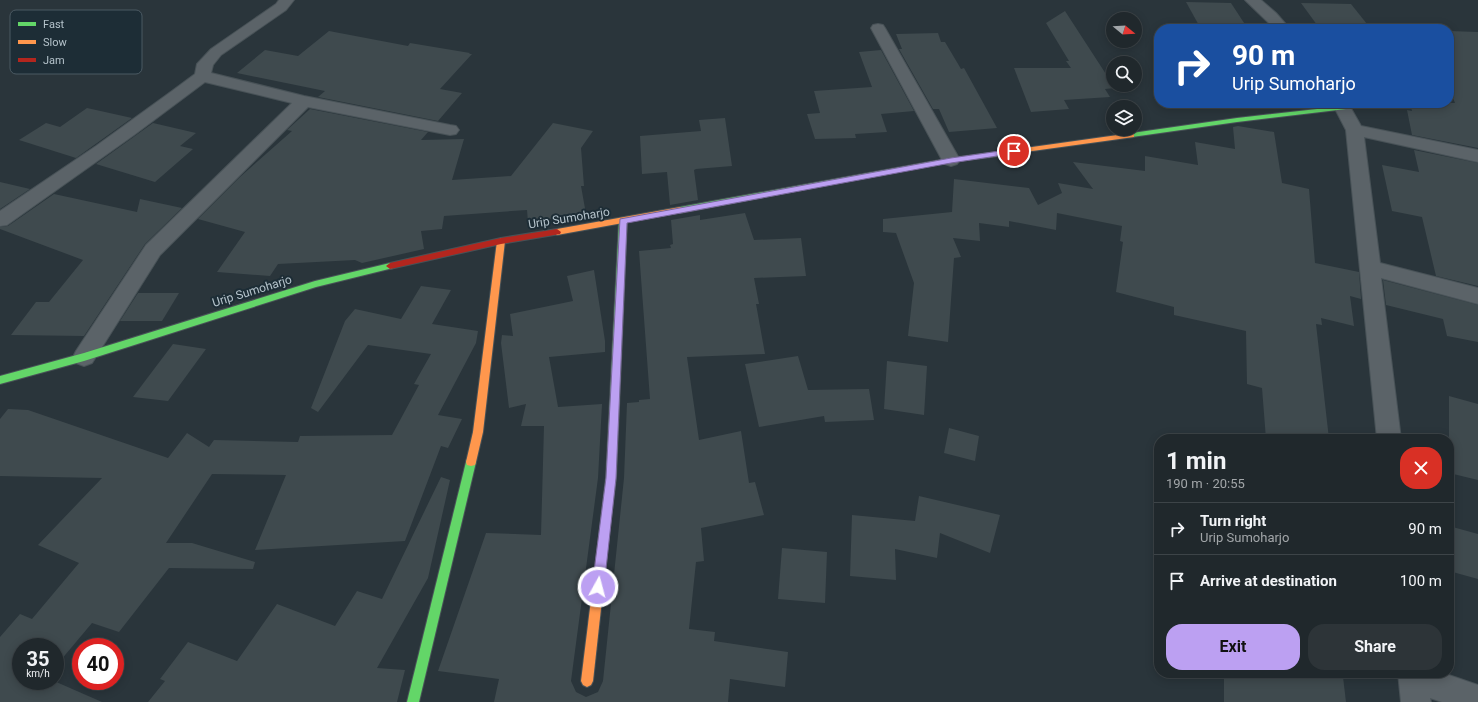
<!DOCTYPE html>
<meta charset="utf-8">
<style>
body{margin:0;font-family:Roboto,sans-serif;background:#2d3438;color:#f1f3f6;height:100vh;display:flex;flex-direction:column;font-size:15px;white-space:nowrap}
*{box-sizing:border-box;margin:0}
p{font-size:13px;color:#a2a6a9}
.icon{flex:none;width:22px;height:22px;fill:none;stroke:currentColor;stroke-width:2;stroke-linecap:round;stroke-linejoin:round}
.map{position:relative;flex:1;overflow:hidden}
.drawer{position:absolute;left:1154px;top:434px;width:300px;height:244px;display:flex;flex-direction:column;background:#20282c;border-radius:16px;box-shadow:0 2px 10px #0003,0 0 0 1px #3d4448}
.drawer>*{flex:none}
.top-card{position:absolute;left:1154px;top:24px;width:300px;height:84px;border-radius:16px;box-shadow:0 2px 10px #0003,0 0 0 1px #3d4448;background:#1a4fa0;color:#fff;overflow:hidden}
.needle{width:26px;rotate:108deg}
.tools{position:absolute;left:1106px;top:12px;display:grid;gap:8px}
.tools a{display:grid;place-items:center;width:36px;height:36px;border-radius:50%;background:#20282c;box-shadow:0 2px 10px #0003,0 0 0 1px #3d4448;font-size:20px}
.speed{position:absolute;left:12px;top:638px;display:flex;gap:8px;font-size:20px;font-weight:700;text-align:center}
.speed>*{display:grid;place-content:center;width:52px;height:52px;border-radius:50%;background:#20282c;box-shadow:0 2px 10px #0003,0 0 0 1px #3d4448;line-height:1}
.speed small{font-size:10px;font-weight:400}
.speed .limit{border:6px solid #d22;background:#fff;color:#111}
.pin{position:absolute;display:grid;place-items:center;width:34px;height:34px;color:#fff;margin:-17px;border:2px solid #fff;border-radius:50%;box-shadow:0 1px 4px #0007}
.me{position:absolute;width:44px;margin:-22px;rotate:7deg;stroke-linejoin:round;filter:drop-shadow(0 0 3px #0008)}
.turn{display:flex;align-items:center;gap:14px;height:84px;padding:0 12px;font-size:18px}
.turn .icon{width:52px;height:52px;stroke-width:2.5}
.turn b{display:block;font-size:28px;line-height:34px}
.round{display:grid;place-items:center;flex:none;width:42px;height:42px;border-radius:16px;background:#2d3438}
.overview{display:flex;align-items:center;justify-content:space-between;height:68px;padding:0 12px}
h1{font-size:24px;font-weight:700;line-height:30px}
.cta{display:flex;gap:8px;margin-top:auto;padding:8px 12px}
.cta a{flex:1;height:46px;border-radius:16px;background:#bca0f2;color:#111;font-size:16px;font-weight:700;line-height:46px;text-align:center}
.cta a+a{background:#2d3438;color:#f1f3f6}
ul{padding:0;list-style:none}
li{display:flex;align-items:center;gap:12px;height:52px;padding:0 12px;border-top:1px solid #3d4448}
li div{flex:1}
li b{display:block;font-size:15px}
li em{font-style:normal}
.map>svg:first-child{display:block}
.building{fill:#3f4a4e}
.lines{fill:none;stroke-linecap:round;stroke-linejoin:round}
.street-casing{stroke:#485257;stroke-width:2}
.fast-casing{stroke:#485257;stroke-width:2}
.slow-casing{stroke:#485257;stroke-width:2}
.jam-casing{stroke:#485257;stroke-width:2}
.street{fill:#5b6368;fill-rule:evenodd}
.fast{fill:#63d668;fill-rule:evenodd}
.slow{fill:#ff974d;fill-rule:evenodd}
.jam{fill:#b3261e;fill-rule:evenodd}
.route{fill:#bca0f2;stroke:#7a689d}
.labels{text-anchor:middle;dominant-baseline:central;stroke-width:4;stroke-linejoin:round;paint-order:stroke}
.street-label{font-size:12px;fill:#b5c3cb;stroke:#1d2d36}
.key{fill:#1d2d36;stroke:#4b5a63;stroke-width:1}
.key-label{font-size:11px;fill:#b5c3cb}
</style>
<div class="map">
<svg width="1478" height="702" viewBox="0 0 1478 702">
<rect width="100%" height="100%" fill="#2a353b"/>
<g class="building">
<polygon points="1186,2 1231,3 1248,29 1201,29"/>
<polygon points="1301,3 1351,4 1371,29 1320,29"/>
<polygon points="1065,11 1115,88 1105,89 1110,97 1064,100 1069,109 1031,112 1014,68 1071,68 1066,61 1069,61 1046,23"/>
<polygon points="329,31 408,46 410,43 470,53 469,54 472,54 440,89 462,93 438,121 318,97 325,91 237,73 265,50 298,56"/>
<polygon points="1449,31 1478,32 1478,148 1412,135 1407,110 1412,111 1410,103 1455,103 1449,88"/>
<polygon points="938,33 941,42 945,42 961,69 964,68 997,128 949,132 939,109 933,109 899,49 902,49 896,34"/>
<polygon points="881,50 914,111 881,114 887,132 855,134 856,138 815,139 807,114 820,113 814,91 872,87 859,52"/>
<polygon points="87,108 132,118 76,158 19,140 46,123 60,127"/>
<polygon points="310,109 428,132 421,140 464,139 452,180 511,176 553,123 593,131 581,148 584,186 581,186 586,214 528,222 527,210 444,216 442,229 421,231 424,249 362,263 355,260 278,264 270,276 217,272 245,232 198,219 240,177 292,131 287,130"/>
<polygon points="725,118 732,166 696,169 694,170 698,200 670,205 667,172 642,174 640,136 701,131 699,120"/>
<polygon points="153,123 196,133 180,146 193,149 155,182 96,164"/>
<polygon points="1238,126 1274,132 1282,183 1309,189 1315,263 1359,272 1361,299 1350,296 1354,326 1321,318 1322,325 1316,324 1329,439 1266,439 1262,388 1247,384 1246,331 1174,315 1174,307 1116,292 1123,242 1120,241 1122,226 1057,213 1056,230 1009,221 1009,227 979,223 980,241 953,238 961,257 954,258 948,342 908,336 914,283 896,233 883,232 883,219 952,212 954,179 1029,188 1038,205 1062,193 1058,183 1093,189 1073,162 1145,171 1145,156 1198,165 1195,142 1235,149 1233,127"/>
<polygon points="1414,150 1478,163 1478,286 1436,276 1422,217 1392,211 1382,165 1419,172"/>
<polygon points="0,182 30,189 0,209"/>
<polygon points="54,194 137,212 140,199 182,208 145,244 84,336 11,335 36,302 49,302 83,260 0,229 0,227 8,226"/>
<polygon points="745,213 754,240 801,238 806,276 754,278 759,304 756,304 765,354 687,357 699,440 741,431 749,483 755,482 764,515 701,528 704,561 696,562 689,629 715,632 714,641 788,652 785,687 730,679 728,702 494,702 499,679 438,671 486,533 541,535 544,426 521,426 526,404 509,408 501,343 502,335 513,336 510,314 573,301 567,276 594,270 605,341 605,352 549,357 558,407 602,404 598,478 571,681 576,692 586,697 598,692 603,681 624,478 627,403 639,402 639,400 650,399 639,251 671,248 670,245 673,244 671,220 700,215 700,220"/>
<polygon points="1383,280 1478,305 1478,342 1447,336 1443,319 1386,305"/>
<polygon points="421,286 451,290 432,324 478,331 476,343 438,415 462,419 448,448 441,446 405,541 255,550 286,475 212,474 166,543 192,543 255,562 253,569 169,568 119,632 92,623 55,667 55,647 21,647 21,681 54,681 102,702 0,702 0,637 20,614 32,619 79,563 38,545 102,478 0,476 0,419 8,409 28,410 168,458 187,433 209,447 214,440 298,442 300,436 392,435 419,385 414,384 431,354 368,345 318,412 311,408 345,321 355,309 401,319"/>
<polygon points="138,293 179,293 162,321 120,321"/>
<polygon points="173,344 206,349 168,401 133,397"/>
<polygon points="798,356 808,390 869,389 874,420 825,422 824,416 759,427 745,364"/>
<polygon points="887,361 927,366 924,415 884,409"/>
<polygon points="1449,396 1478,404 1478,480 1449,473"/>
<polygon points="949,428 979,436 975,461 944,453"/>
<polygon points="441,477 450,480 428,578 377,668 405,670 397,702 148,702 165,681 160,679 188,642 237,661 277,604 335,626 357,591 382,599"/>
<polygon points="919,496 1000,515 990,553 940,533 937,558 895,549 896,580 850,576 852,515 915,521"/>
<polygon points="1449,526 1478,534 1478,579 1449,571"/>
<polygon points="782,548 827,552 825,603 778,599"/>
<polygon points="1224,673 1330,673 1343,677 1346,702 1224,702"/>
</g>
<g class="lines">
<defs>
<g id="street">
<polygon points="279,0 294,0 286,10 221,55 213,65 211,73 304,96 450,125 456,126 459,130 456,134 450,135 308,107 160,255 92,363 84,366 76,363 73,357 76,351 146,245 292,103 205,82 134,135 7,225 0,226 0,211 96,146 172,91 195,74 197,64 211,49 276,4"/>
<polygon points="1245,0 1261,0 1276,13 1290,29 1275,29"/>
<polygon points="878,24 883,25 885,28 960,160 957,164 951,166 945,164 942,160 871,28 873,25"/>
<polygon points="1332,103 1348,103 1361,126 1478,150 1478,162 1364,137 1380,263 1478,288 1478,304 1381,278 1401,439 1377,439 1346,130"/>
<polygon points="1398,673 1443,673 1478,685 1478,702 1442,702 1430,698 1431,702 1401,702"/>
</g>
<g id="fast">
<polygon points="1344,106 1346,107 1346,109 1237,122 1132,137 1128,135 1132,133 1237,118"/>
<polygon points="996,152 999,152 999,156 951,162 680,213 676,210 680,207 951,158"/>
<polygon points="623,218 627,221 616,478 610,527 609,530 605,532 601,530 600,527 606,478 619,221"/>
<polygon points="390,263 394,266 393,268 316,287 84,361 0,384 0,376 84,353 315,281"/>
<polygon points="471,458 475,459 476,462 419,702 407,702 466,462 467,459"/>
</g>
<g id="slow">
<polygon points="1132,133 1134,133 1134,137 996,156 992,154 996,152"/>
<polygon points="680,207 683,208 684,210 683,212 557,235 553,232 557,229"/>
<polygon points="501,238 505,241 483,432 476,462 475,465 471,466 467,465 466,462 473,432 497,241"/>
<polygon points="605,522 609,524 610,527 593,681 591,685 587,687 583,685 581,681 600,527 601,524"/>
</g>
<polygon id="jam" points="557,229 561,232 560,234 501,244 390,269 386,266 390,263 501,238"/>
</defs>
<use href="#street" class="street-casing"/>
<use href="#fast" class="fast-casing"/>
<use href="#slow" class="slow-casing"/>
<use href="#jam" class="jam-casing"/>
<use href="#street" class="street"/>
<use href="#fast" class="fast"/>
<use href="#slow" class="slow"/>
<use href="#jam" class="jam"/>
</g>
<polygon class="route" points="1014,149 1018,151 1017,153 951,163 627,223 616,478 604,587 602,591 598,593 594,591 592,587 606,478 620,219 951,158"/>
<g class="labels">
<g class="street-label">
<text transform="translate(569 218) rotate(-9)">Urip Sumoharjo</text>
<text transform="translate(252 291) rotate(-17)">Urip Sumoharjo</text>
</g>
</g>
<rect x="10" y="10" width="132" height="64" rx="6" class="key"/>
<rect x="18" y="22" width="18" height="4" fill="#63d668"/>
<rect x="18" y="40" width="18" height="4" fill="#ff974d"/>
<rect x="18" y="58" width="18" height="4" fill="#b3261e"/>
<g class="key-label">
<text x="43" y="28">Fast</text>
<text x="43" y="46">Slow</text>
<text x="43" y="64">Jam</text>
</g>
</svg>
<div class="tools">
<a><svg class="needle" viewBox="-14 -14 28 28"><path d="M0-13l5 13h-10z" fill="#e53935"/><path d="M0 13l5-13h-10z" fill="#a2a6a9"/></svg></a>
<a><svg class="icon" aria-label="search" viewBox="0 0 24 24"><circle cx="10" cy="10" r="6"/><path d="M15 15l6 6"/></svg></a>
<a><svg class="icon" aria-label="layers" viewBox="0 0 24 24"><path d="M12 4l9 5-9 5-9-5zM3 14l9 5 9-5"/></svg></a>
</div>
<div class="speed"><div>35<small>km/h</small></div><div class="limit">40</div></div>
<div class="pin" style="left:1014px;top:151px;background:#d93025"><svg class="icon" aria-label="arrive" viewBox="0 0 24 24"><path d="M6 21V4h12l-3 4 3 4H6"/></svg></div>
<svg class="me" style="left:598px;top:587px" viewBox="-20 -20 40 40"><circle r="17" fill="#bca0f2" stroke="#fff" stroke-width="3"/><path d="M0-11L8 9 0 5-8 9z" fill="#fff"/></svg>
<div class="top-card">
<div class="turn"><svg class="icon" aria-label="right" viewBox="0 0 24 24"><path d="M7 20v-9h11M14 6l5 5-5 5"/></svg><div><b>90 m</b>Urip Sumoharjo</div></div>
</div>
<section class="drawer">
<div class="overview"><div><h1>1 min</h1><p>190 m · 20:55</p></div><a class="round" style="background:#d93025;color:#fff"><svg class="icon" aria-label="close" viewBox="0 0 24 24"><path d="M6 6l12 12M18 6L6 18"/></svg></a></div>
<ul>
<li><svg class="icon" aria-label="right" viewBox="0 0 24 24"><path d="M7 20v-9h11M14 6l5 5-5 5"/></svg><div><b>Turn right</b><p>Urip Sumoharjo</p></div><em>90 m</em></li>
<li><svg class="icon" aria-label="arrive" viewBox="0 0 24 24"><path d="M6 21V4h12l-3 4 3 4H6"/></svg><div><b>Arrive at destination</b></div><em>100 m</em></li>
</ul>
<div class="cta"><a>Exit</a><a>Share</a></div>
</section>
</div>
